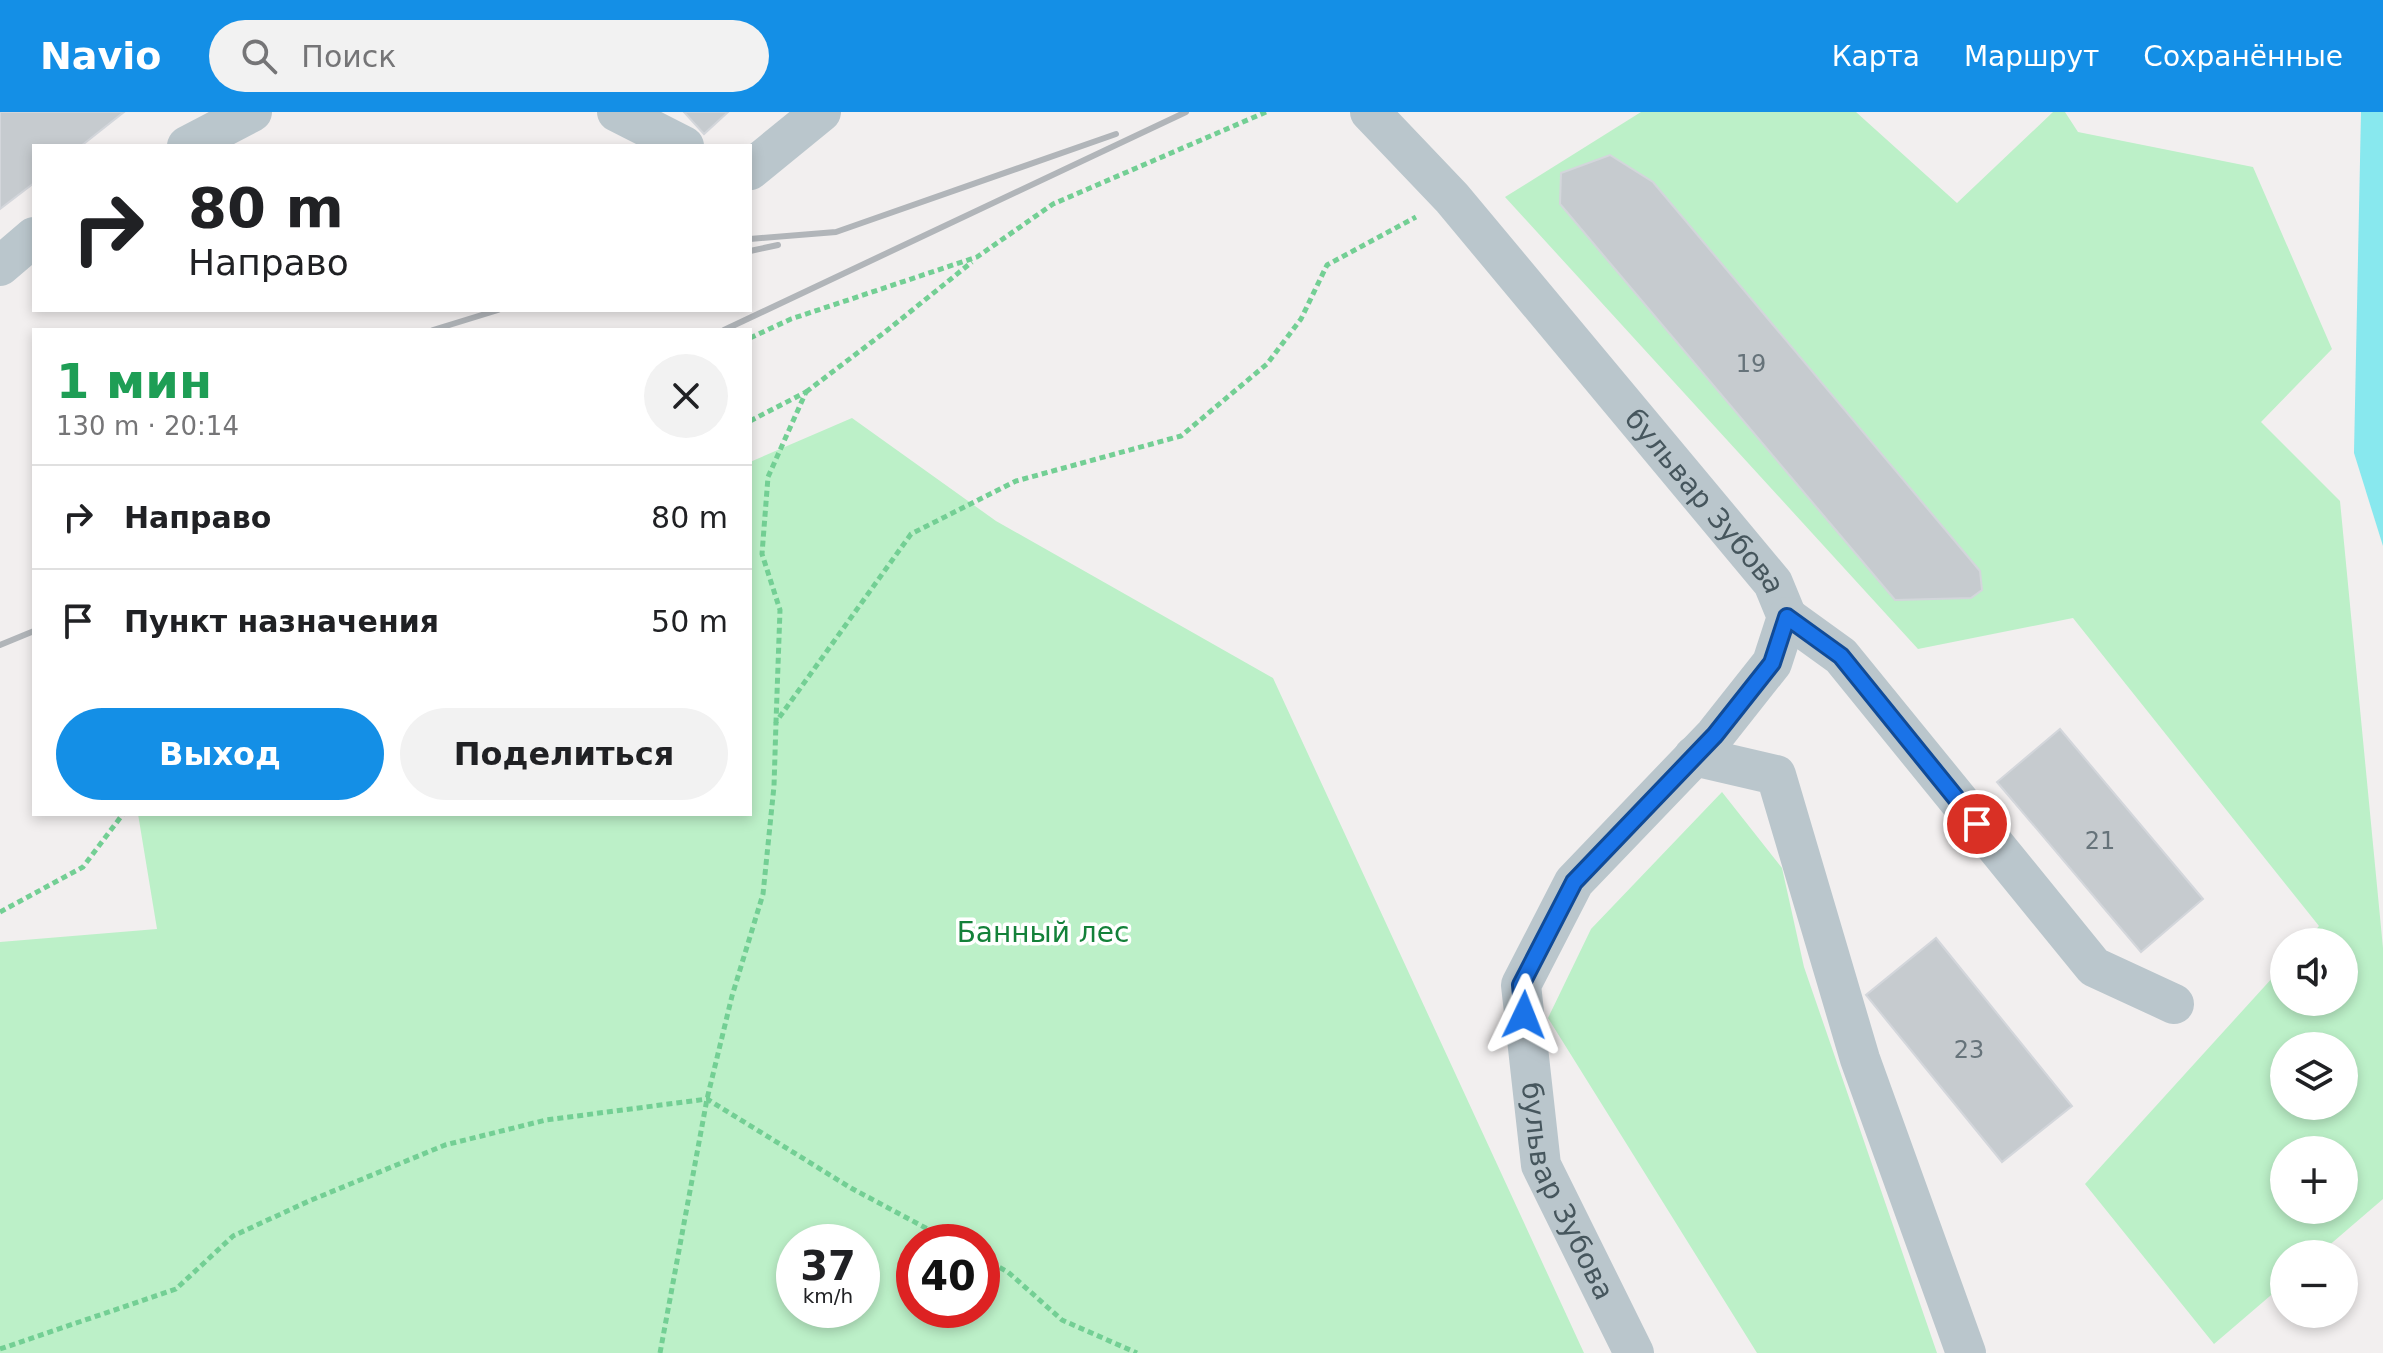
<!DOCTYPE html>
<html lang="ru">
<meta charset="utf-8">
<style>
body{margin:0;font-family:"DejaVu Sans",sans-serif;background:#f2f2f2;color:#202124;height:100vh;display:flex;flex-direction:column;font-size:30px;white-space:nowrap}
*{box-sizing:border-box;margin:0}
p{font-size:26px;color:#757577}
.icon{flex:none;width:44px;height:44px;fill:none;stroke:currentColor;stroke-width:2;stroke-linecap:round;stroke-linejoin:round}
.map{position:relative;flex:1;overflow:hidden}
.side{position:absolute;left:32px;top:216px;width:720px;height:488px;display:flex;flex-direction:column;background:#fff;border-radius:0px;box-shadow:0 4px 12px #0003}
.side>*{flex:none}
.top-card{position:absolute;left:32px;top:32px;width:720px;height:168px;border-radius:0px;box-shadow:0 4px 12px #0003;background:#fff;color:#202124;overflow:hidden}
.tools{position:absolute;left:2270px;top:816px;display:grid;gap:16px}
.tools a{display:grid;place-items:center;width:88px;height:88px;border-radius:50%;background:#fff;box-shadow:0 4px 12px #0003;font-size:40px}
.speed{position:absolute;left:776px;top:1112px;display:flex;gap:16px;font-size:40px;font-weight:700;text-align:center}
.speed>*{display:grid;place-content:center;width:104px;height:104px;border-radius:50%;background:#fff;box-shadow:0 4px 12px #0003;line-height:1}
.speed small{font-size:20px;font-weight:400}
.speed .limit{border:12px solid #d22;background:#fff;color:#111}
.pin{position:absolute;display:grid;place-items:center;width:68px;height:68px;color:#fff;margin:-34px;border:4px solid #fff;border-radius:50%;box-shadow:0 2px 8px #0007}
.me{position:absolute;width:88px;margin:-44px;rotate:2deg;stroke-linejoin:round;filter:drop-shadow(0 0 6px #0008)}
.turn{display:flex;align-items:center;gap:28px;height:168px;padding:0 24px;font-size:36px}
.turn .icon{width:104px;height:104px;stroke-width:2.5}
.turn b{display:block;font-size:56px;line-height:68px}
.round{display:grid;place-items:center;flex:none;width:84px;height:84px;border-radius:42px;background:#f2f2f2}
.head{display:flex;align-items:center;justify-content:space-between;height:136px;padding:0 24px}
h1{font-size:48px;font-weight:800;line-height:60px;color:#1e9e55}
.primary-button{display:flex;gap:16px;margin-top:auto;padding:16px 24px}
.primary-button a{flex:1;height:92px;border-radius:48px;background:#148fe6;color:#fff;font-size:32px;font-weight:800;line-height:92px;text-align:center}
.primary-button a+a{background:#f2f2f2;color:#202124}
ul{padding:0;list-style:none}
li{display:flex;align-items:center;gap:24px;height:104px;padding:0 24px;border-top:2px solid #e0e0e0}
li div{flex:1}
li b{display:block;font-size:30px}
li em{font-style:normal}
header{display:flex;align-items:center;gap:48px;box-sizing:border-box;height:112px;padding:0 40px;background:#148fe6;color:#fff}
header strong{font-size:38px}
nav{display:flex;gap:44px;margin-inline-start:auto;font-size:28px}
.search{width:560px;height:72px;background:#f2f2f2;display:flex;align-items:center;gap:20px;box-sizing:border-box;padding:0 28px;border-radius:44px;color:#757577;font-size:30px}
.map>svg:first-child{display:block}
.green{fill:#bcf0c8;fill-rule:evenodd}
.water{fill:#88e8ee}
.building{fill:#c6cbcf;stroke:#d3d6db;stroke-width:2}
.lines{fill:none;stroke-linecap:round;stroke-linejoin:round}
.path{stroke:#73cf94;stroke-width:5;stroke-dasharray:6 4;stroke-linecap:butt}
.minor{stroke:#bac6cc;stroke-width:40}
.rail{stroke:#b1b5b9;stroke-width:6}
.route-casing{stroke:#114b97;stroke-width:20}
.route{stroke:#1a73e8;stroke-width:14}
.labels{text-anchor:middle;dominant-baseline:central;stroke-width:7;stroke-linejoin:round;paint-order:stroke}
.number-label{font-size:24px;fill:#66737a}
.street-label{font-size:28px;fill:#46565d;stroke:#fff}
.park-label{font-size:28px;fill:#14813a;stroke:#fff}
</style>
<header>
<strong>Navio</strong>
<div class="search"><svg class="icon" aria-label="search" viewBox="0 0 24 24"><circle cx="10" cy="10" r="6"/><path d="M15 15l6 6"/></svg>Поиск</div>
<nav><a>Карта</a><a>Маршрут</a><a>Сохранённые</a></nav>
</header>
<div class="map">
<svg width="2383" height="1241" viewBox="0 0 2383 1241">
<rect width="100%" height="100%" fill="#f2efef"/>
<g class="green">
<path d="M 1641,0 L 1856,0 L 1957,91 L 2053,0 L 2065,0 L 2078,20 L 2253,55 L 2332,237 L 2261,310 L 2340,389 L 2383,836 L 2383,1087 L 2319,1142 L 2284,1142 L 2284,1172 L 2214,1232 L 2085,1072 L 2284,853 L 2284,890 L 2344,890 L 2344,830 L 2305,830 L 2319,814 L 2073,506 L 1918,537 L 1505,85 ZM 2284,934 L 2344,934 L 2344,994 L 2284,994 ZM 2284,1038 L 2344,1038 L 2344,1098 L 2284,1098 Z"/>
<path d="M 852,306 L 996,409 L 1273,566 L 1584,1241 L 0,1241 L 0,830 L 157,817 L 138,702 L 750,702 L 750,350 ZM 794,1130 L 862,1130 L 862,1198 L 794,1198 ZM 914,1130 L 982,1130 L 982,1198 L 914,1198 Z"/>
<polygon points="1722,680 1782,756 1804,855 1937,1241 1757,1241 1548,906 1591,817"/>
</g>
<polygon class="water" points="2361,0 2383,0 2383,434 2354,341"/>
<g class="building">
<polygon points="0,0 124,0 81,34 34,34 34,71 0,97"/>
<polygon points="684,0 728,0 704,22"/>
<polygon points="1610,43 1653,70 1980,459 1982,478 1971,486 1895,488 1560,92 1561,61"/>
<polygon points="2060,617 2203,787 2141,840 1997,670"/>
<polygon points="1936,826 2072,994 2002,1050 1866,883"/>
</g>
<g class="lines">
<g class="path">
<polyline points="750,226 791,207 977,145 1053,92 1266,0"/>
<polyline points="806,280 885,220 972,150"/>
<polyline points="750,309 806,280 768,365 762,442 780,498 776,610 911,422 1016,369 1181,324 1267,252 1301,207 1327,153 1416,105"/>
<polyline points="0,800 83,755 123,702"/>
<polyline points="982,1146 1008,1160 1062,1208 1137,1241"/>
<polyline points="0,1237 176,1177 233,1124 309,1089 445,1033 546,1008 707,987 851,1076 952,1130"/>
<polyline points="660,1241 707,987 732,884 763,782 774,674 776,610"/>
</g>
<g class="minor">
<polyline points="617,0 684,34"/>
<path id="s1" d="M 1370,0 L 1452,86 L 1773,471 L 1787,505 L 1772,551 L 1715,623 L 1574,770 L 1521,873 L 1541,1053 L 1634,1241"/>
<polyline points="187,34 252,0"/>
<polyline points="750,58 821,0"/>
<polyline points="0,154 34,125"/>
<polyline points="1787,505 1841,544 2094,855 2174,892"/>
<polyline points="1694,644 1776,663 1860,947 1966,1241"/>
</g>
<g class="rail">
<polyline points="750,127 836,120 1116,22"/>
<polyline points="750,139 778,133"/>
<polyline points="433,218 498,198"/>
<polyline points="724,218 1186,0"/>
<polyline points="0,533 34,519"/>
</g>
</g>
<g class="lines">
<defs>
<polyline id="route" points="1524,903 1521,873 1574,770 1715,623 1772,551 1787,505 1841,544 1977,712"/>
</defs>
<use href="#route" class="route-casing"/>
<use href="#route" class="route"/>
</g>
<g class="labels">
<g class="number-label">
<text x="1751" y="252">19</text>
<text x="2100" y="729">21</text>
<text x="1969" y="938">23</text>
</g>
<g class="street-label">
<text stroke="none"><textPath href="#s1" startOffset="514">бульвар Зубова</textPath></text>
<text stroke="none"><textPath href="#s1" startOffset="1330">бульвар Зубова</textPath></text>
</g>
<g class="park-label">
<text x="1043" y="820">Банный лес</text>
</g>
</g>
</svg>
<div class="tools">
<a><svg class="icon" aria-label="sound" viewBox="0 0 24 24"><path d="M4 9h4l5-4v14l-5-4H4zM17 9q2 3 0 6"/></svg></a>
<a><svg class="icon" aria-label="layers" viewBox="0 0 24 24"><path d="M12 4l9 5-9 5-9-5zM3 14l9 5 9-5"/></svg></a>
<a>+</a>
<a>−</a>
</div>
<div class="speed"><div>37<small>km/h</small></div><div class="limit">40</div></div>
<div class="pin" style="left:1977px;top:712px;background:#d93025"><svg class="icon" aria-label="arrive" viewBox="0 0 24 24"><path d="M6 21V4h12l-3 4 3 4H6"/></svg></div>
<svg class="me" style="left:1524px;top:903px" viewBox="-20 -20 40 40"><path d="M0-17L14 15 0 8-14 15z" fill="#1a73e8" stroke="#fff" stroke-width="4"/></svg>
<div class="top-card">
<div class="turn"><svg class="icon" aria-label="right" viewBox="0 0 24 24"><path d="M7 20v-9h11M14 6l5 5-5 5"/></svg><div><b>80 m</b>Направо</div></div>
</div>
<section class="side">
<div class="head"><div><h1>1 мин</h1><p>130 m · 20:14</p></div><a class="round"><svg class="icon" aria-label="close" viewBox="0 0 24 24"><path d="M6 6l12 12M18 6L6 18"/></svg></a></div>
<ul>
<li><svg class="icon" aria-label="right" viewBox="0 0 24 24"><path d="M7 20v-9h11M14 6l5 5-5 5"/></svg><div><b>Направо</b></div><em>80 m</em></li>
<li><svg class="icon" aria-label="arrive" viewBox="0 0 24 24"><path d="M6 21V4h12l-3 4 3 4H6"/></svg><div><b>Пункт назначения</b></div><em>50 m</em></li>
</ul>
<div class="primary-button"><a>Выход</a><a>Поделиться</a></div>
</section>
</div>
